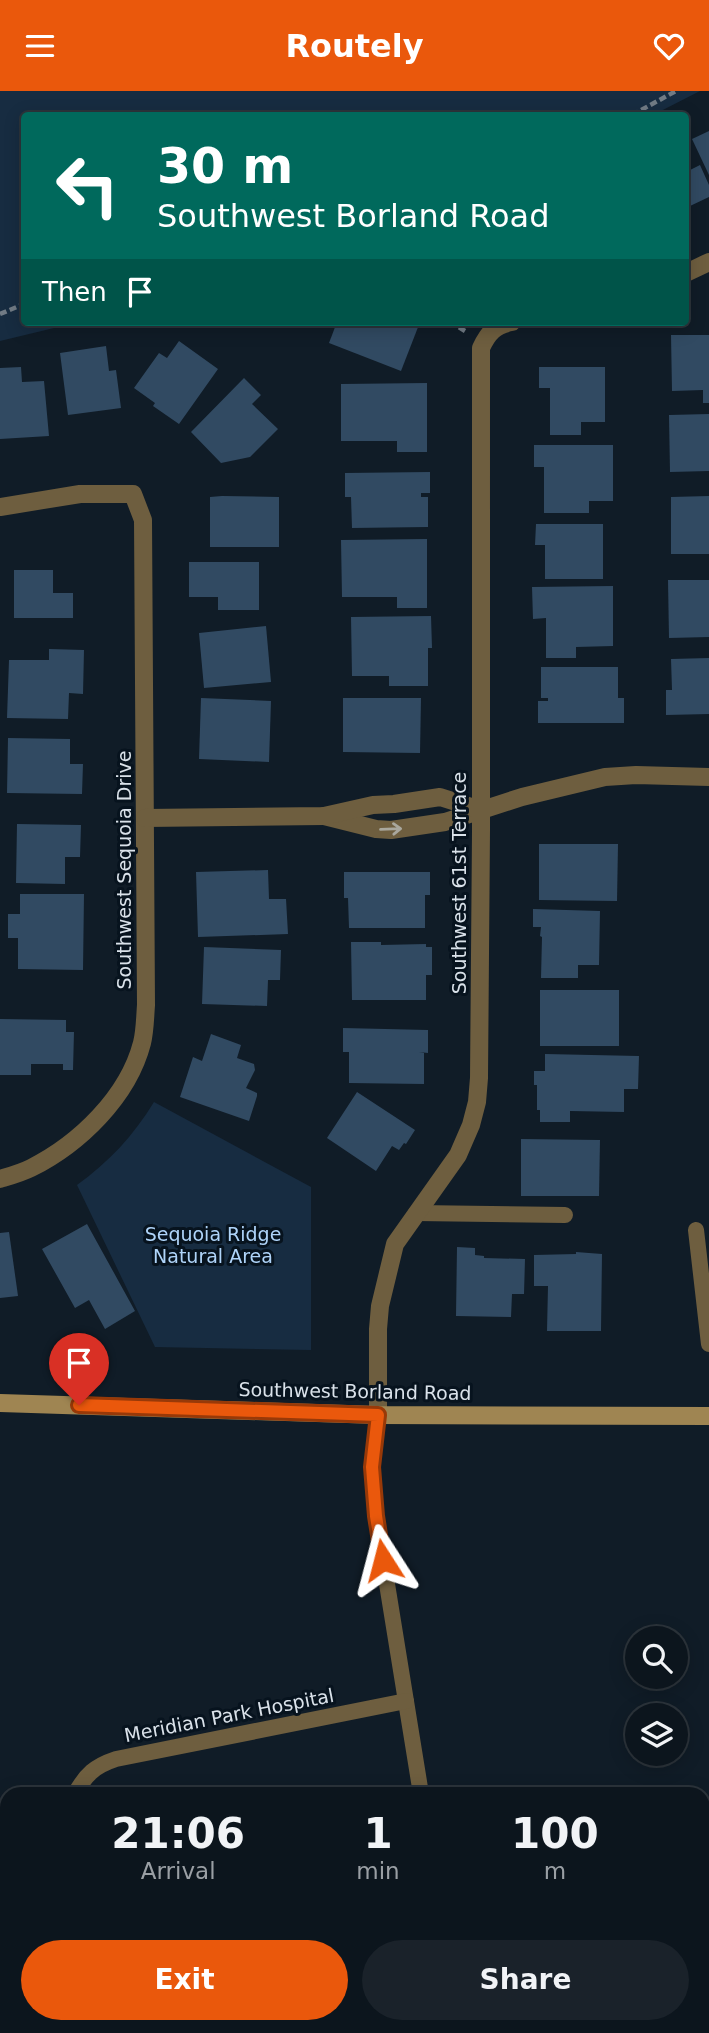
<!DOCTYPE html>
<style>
body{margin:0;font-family:"DejaVu Sans",sans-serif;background:#1a222a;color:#f1f3f6;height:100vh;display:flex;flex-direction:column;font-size:26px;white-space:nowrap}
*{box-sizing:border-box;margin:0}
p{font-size:23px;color:#9a9fa4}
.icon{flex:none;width:38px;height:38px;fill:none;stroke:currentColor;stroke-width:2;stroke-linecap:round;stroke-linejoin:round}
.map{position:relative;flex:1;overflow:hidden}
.side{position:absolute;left:0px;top:1696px;width:710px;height:247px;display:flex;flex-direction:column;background:#0c151d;border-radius:21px 21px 0 0;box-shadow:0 4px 18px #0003,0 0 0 2px #2c343b}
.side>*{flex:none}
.banner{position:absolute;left:21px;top:21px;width:668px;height:214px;border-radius:7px;box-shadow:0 4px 18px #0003,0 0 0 2px #2c343b;background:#00695c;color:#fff;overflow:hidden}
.fabs{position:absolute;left:625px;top:1535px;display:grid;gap:14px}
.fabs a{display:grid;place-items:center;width:63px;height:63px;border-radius:50%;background:#0c151d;box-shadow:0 4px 18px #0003,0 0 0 2px #2c343b;font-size:35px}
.pin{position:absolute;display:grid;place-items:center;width:60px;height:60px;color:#fff;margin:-72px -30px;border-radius:50% 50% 50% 0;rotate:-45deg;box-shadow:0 0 7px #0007}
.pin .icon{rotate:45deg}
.me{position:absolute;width:77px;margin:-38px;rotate:351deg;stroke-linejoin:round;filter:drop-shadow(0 0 5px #0008)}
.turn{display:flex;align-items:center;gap:24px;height:147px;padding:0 21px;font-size:32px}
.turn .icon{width:91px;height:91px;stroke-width:2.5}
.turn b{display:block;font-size:49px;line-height:60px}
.then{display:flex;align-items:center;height:66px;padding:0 21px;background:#0003;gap:14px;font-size:26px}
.eta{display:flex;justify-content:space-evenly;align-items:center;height:119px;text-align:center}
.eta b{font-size:42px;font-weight:700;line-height:49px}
.primary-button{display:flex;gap:14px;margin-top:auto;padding:14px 21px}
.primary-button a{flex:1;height:80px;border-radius:42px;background:#ea580c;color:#fff;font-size:28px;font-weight:700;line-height:80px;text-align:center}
.primary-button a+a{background:#1a222a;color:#f1f3f6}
header{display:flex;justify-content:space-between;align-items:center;height:91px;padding:0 21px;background:#ea580c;color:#fff;font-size:32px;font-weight:700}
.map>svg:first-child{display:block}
.green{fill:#172c41}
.building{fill:#314a62}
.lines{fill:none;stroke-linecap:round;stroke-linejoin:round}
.path{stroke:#717b85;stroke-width:4.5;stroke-dasharray:7 3.5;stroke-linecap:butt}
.lane{stroke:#6e5e3f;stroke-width:16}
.street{stroke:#6e5e3f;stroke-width:18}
.secondary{stroke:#9f8552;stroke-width:18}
.oneway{stroke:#a9a79d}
.route-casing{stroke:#983908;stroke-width:18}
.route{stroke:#ea580c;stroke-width:12}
.labels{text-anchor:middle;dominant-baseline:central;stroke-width:6;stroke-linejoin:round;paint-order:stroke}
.street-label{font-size:19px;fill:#dae2ea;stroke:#07131e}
.park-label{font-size:19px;fill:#afd4f9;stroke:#07131e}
</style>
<header><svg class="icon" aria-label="menu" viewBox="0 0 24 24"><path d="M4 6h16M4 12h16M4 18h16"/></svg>Routely<svg class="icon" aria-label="heart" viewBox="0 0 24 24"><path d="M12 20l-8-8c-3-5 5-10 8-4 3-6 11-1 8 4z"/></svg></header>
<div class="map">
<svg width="709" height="1942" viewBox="0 0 709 1942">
<rect width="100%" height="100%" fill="#101c27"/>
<g class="green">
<polygon points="0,0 700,0 653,24 24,24 24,231 79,231 0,250"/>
<path d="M 154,1011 L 311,1096 L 311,1259 L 155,1256 L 77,1094 C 109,1071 133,1045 154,1011 Z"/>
</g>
<g class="building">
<polygon points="709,40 709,84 692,48"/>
<polygon points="700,74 709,94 709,106 690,115 691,118 686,121 686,81"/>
<polygon points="337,231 420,231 401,280 329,252"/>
<polygon points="671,244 709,244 709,312 703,312 703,299 672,300"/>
<polygon points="179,250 218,278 179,333 153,315 155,312 134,297 159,262 167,267"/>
<polygon points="106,255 109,280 116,279 121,317 68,324 60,262"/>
<polygon points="21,276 22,291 44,290 49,345 0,348 0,277"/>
<polygon points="539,276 605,276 605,331 581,331 581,344 550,344 550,297 539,297"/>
<polygon points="244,287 261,304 252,313 278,338 250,366 221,372 191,341"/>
<polygon points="427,292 427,361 397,361 397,350 341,350 341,293"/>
<polygon points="709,323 709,380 670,381 669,324"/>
<polygon points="534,354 613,354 613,410 589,410 589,422 544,422 544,376 534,376"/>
<polygon points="430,381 430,402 421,402 421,406 428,406 428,436 352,437 351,406 345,406 345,382"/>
<polygon points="222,405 279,406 279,456 210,456 210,406"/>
<polygon points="709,405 709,463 671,463 671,406"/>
<polygon points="536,433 603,433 603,488 545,488 545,454 535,454"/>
<polygon points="427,448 427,517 397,517 397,506 342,506 341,449"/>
<polygon points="189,471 259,471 259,519 218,519 218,506 189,506"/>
<polygon points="14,479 53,479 53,502 73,502 73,527 14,527"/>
<polygon points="668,489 709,489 709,546 669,547"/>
<polygon points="613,495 613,555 576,556 576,567 546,567 546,527 533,528 532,496"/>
<polygon points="431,525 432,557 428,557 428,595 389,595 389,585 352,585 351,526"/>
<polygon points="266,535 271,591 204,597 199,542"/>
<polygon points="49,558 84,559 83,603 69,602 68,628 7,627 9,569 49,569"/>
<polygon points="709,567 709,623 666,624 666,599 672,599 671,568"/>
<polygon points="541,576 618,576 618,607 624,607 624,632 538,632 538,610 548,610 548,607 541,607"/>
<polygon points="201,607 271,610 269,671 199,668"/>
<polygon points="343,607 421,607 420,662 343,661"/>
<polygon points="8,647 70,648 70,673 83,673 82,703 7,702"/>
<polygon points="17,733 81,734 80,766 65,766 65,793 16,792"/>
<polygon points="539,753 618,753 617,810 539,809"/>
<polygon points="268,779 269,808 286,808 288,843 198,846 196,781"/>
<polygon points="344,781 430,781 430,804 425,804 425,837 349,837 348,807 344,807"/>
<polygon points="20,803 84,803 83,879 18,878 18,847 8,847 8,823 20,823"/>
<polygon points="533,818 600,820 599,874 578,874 578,887 541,887 542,846 540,845 541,836 533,836"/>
<polygon points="351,851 381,851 381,854 426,853 426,856 432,856 432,884 426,884 426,909 352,909"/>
<polygon points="204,856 281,859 280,889 268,889 267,915 202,913"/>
<rect x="540" y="899" width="79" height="56"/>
<polygon points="0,928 66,929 66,941 74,941 73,979 63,979 63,973 31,973 31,984 0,984"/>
<polygon points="343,937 428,939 428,962 419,961 424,962 424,993 349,992 349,961 343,961"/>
<polygon points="211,943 241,954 237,967 254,973 255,979 246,997 257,1002 257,1005 249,1030 180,1006 193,966 202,970"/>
<polygon points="545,963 639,965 638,998 624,998 624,1021 570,1020 570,1031 540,1031 540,1019 537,1019 537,994 534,994 534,980 545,980"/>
<polygon points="357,1001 415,1039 406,1053 404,1052 399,1059 392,1055 376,1080 327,1047"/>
<polygon points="521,1048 600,1049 599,1105 521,1105"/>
<polygon points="87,1133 135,1220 105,1238 89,1209 75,1217 42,1158"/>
<polygon points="9,1141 18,1205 0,1207 0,1142"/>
<polygon points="457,1156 475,1157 475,1164 484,1165 484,1167 525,1168 524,1203 512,1203 511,1226 456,1225"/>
<polygon points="576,1161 602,1163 601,1240 547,1240 548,1195 534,1195 534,1164 576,1163"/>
<polygon points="709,1857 709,1895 704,1896 704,1858"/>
<polygon points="393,1936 442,1936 451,1942 402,1942"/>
<polygon points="512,1936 552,1936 553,1942 519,1942"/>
<polygon points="569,1936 645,1936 646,1942 570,1942"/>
</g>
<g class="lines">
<g class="path">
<polyline points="632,24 676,0"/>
<polyline points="0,223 24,213"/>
<polyline points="450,231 465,240"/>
</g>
<g class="lane">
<polyline points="416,1122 565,1124"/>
<polyline points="696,1139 709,1253"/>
<polyline points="378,1324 372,1376 376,1425 421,1703"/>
<path d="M 75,1703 C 86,1683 95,1675 116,1668 L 406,1610"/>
<polyline points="352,1936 365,1942"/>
<polyline points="73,1942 73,1936"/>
<polyline points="391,1942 403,1936"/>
</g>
<g class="street">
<polyline points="686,182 709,171"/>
<path d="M 0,416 L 80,403 L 133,403 L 143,429 L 146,914 C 145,927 145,940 142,952 C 128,1006 79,1053 31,1077 C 21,1082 10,1085 0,1088"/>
<polyline points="324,725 376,738 391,739 445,731 522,706 605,686 636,684 709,686"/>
<polyline points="145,727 324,725 373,714 394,713 440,706 481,719"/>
<path d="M 378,1324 L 378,1238 L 380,1215 L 395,1153 L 458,1064 L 471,1034 L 477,1011 L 479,987 L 481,740 L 481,257 C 488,242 495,234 512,231"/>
</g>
<polyline class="secondary" points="0,1312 378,1324 709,1325"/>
</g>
<defs><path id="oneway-shaft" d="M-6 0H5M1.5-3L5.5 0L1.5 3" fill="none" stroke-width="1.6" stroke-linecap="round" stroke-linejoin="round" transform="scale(1.75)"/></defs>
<use class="oneway" href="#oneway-shaft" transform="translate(391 738) rotate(-2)"/>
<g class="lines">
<defs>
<polyline id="route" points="79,1314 378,1324 372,1376 376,1425 383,1469"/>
</defs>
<use href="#route" class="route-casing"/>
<use href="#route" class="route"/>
</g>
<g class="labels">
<g class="street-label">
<text transform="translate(124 779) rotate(-90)">Southwest Sequoia Drive</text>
<text transform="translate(459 792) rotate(-90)">Southwest 61st Terrace</text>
<text transform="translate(355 1300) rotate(1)">Southwest Borland Road</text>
<text transform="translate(229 1624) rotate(-11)">Meridian Park Hospital</text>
</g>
<g class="park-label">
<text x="213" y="1143">Sequoia Ridge<tspan x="213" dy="22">Natural Area</tspan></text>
</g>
</g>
</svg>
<div class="fabs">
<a><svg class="icon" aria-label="search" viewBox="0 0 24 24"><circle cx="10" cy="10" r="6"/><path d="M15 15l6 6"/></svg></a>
<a><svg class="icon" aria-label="layers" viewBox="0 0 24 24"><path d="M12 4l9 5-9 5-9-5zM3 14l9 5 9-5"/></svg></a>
</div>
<div class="pin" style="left:79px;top:1314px;background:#d93025"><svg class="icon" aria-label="arrive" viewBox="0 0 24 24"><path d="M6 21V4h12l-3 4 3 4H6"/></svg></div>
<svg class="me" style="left:383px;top:1469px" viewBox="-20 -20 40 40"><path d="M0-17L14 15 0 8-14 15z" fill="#ea580c" stroke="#fff" stroke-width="4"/></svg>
<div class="banner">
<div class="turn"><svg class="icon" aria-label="left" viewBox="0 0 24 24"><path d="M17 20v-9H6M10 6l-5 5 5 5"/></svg><div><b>30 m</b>Southwest Borland Road</div></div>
<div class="then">Then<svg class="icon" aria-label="arrive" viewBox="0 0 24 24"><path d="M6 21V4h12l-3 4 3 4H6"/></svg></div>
</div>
<section class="side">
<div class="eta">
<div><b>21:06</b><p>Arrival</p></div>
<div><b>1</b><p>min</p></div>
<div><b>100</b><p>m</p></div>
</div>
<div class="primary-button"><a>Exit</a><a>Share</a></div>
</section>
</div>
